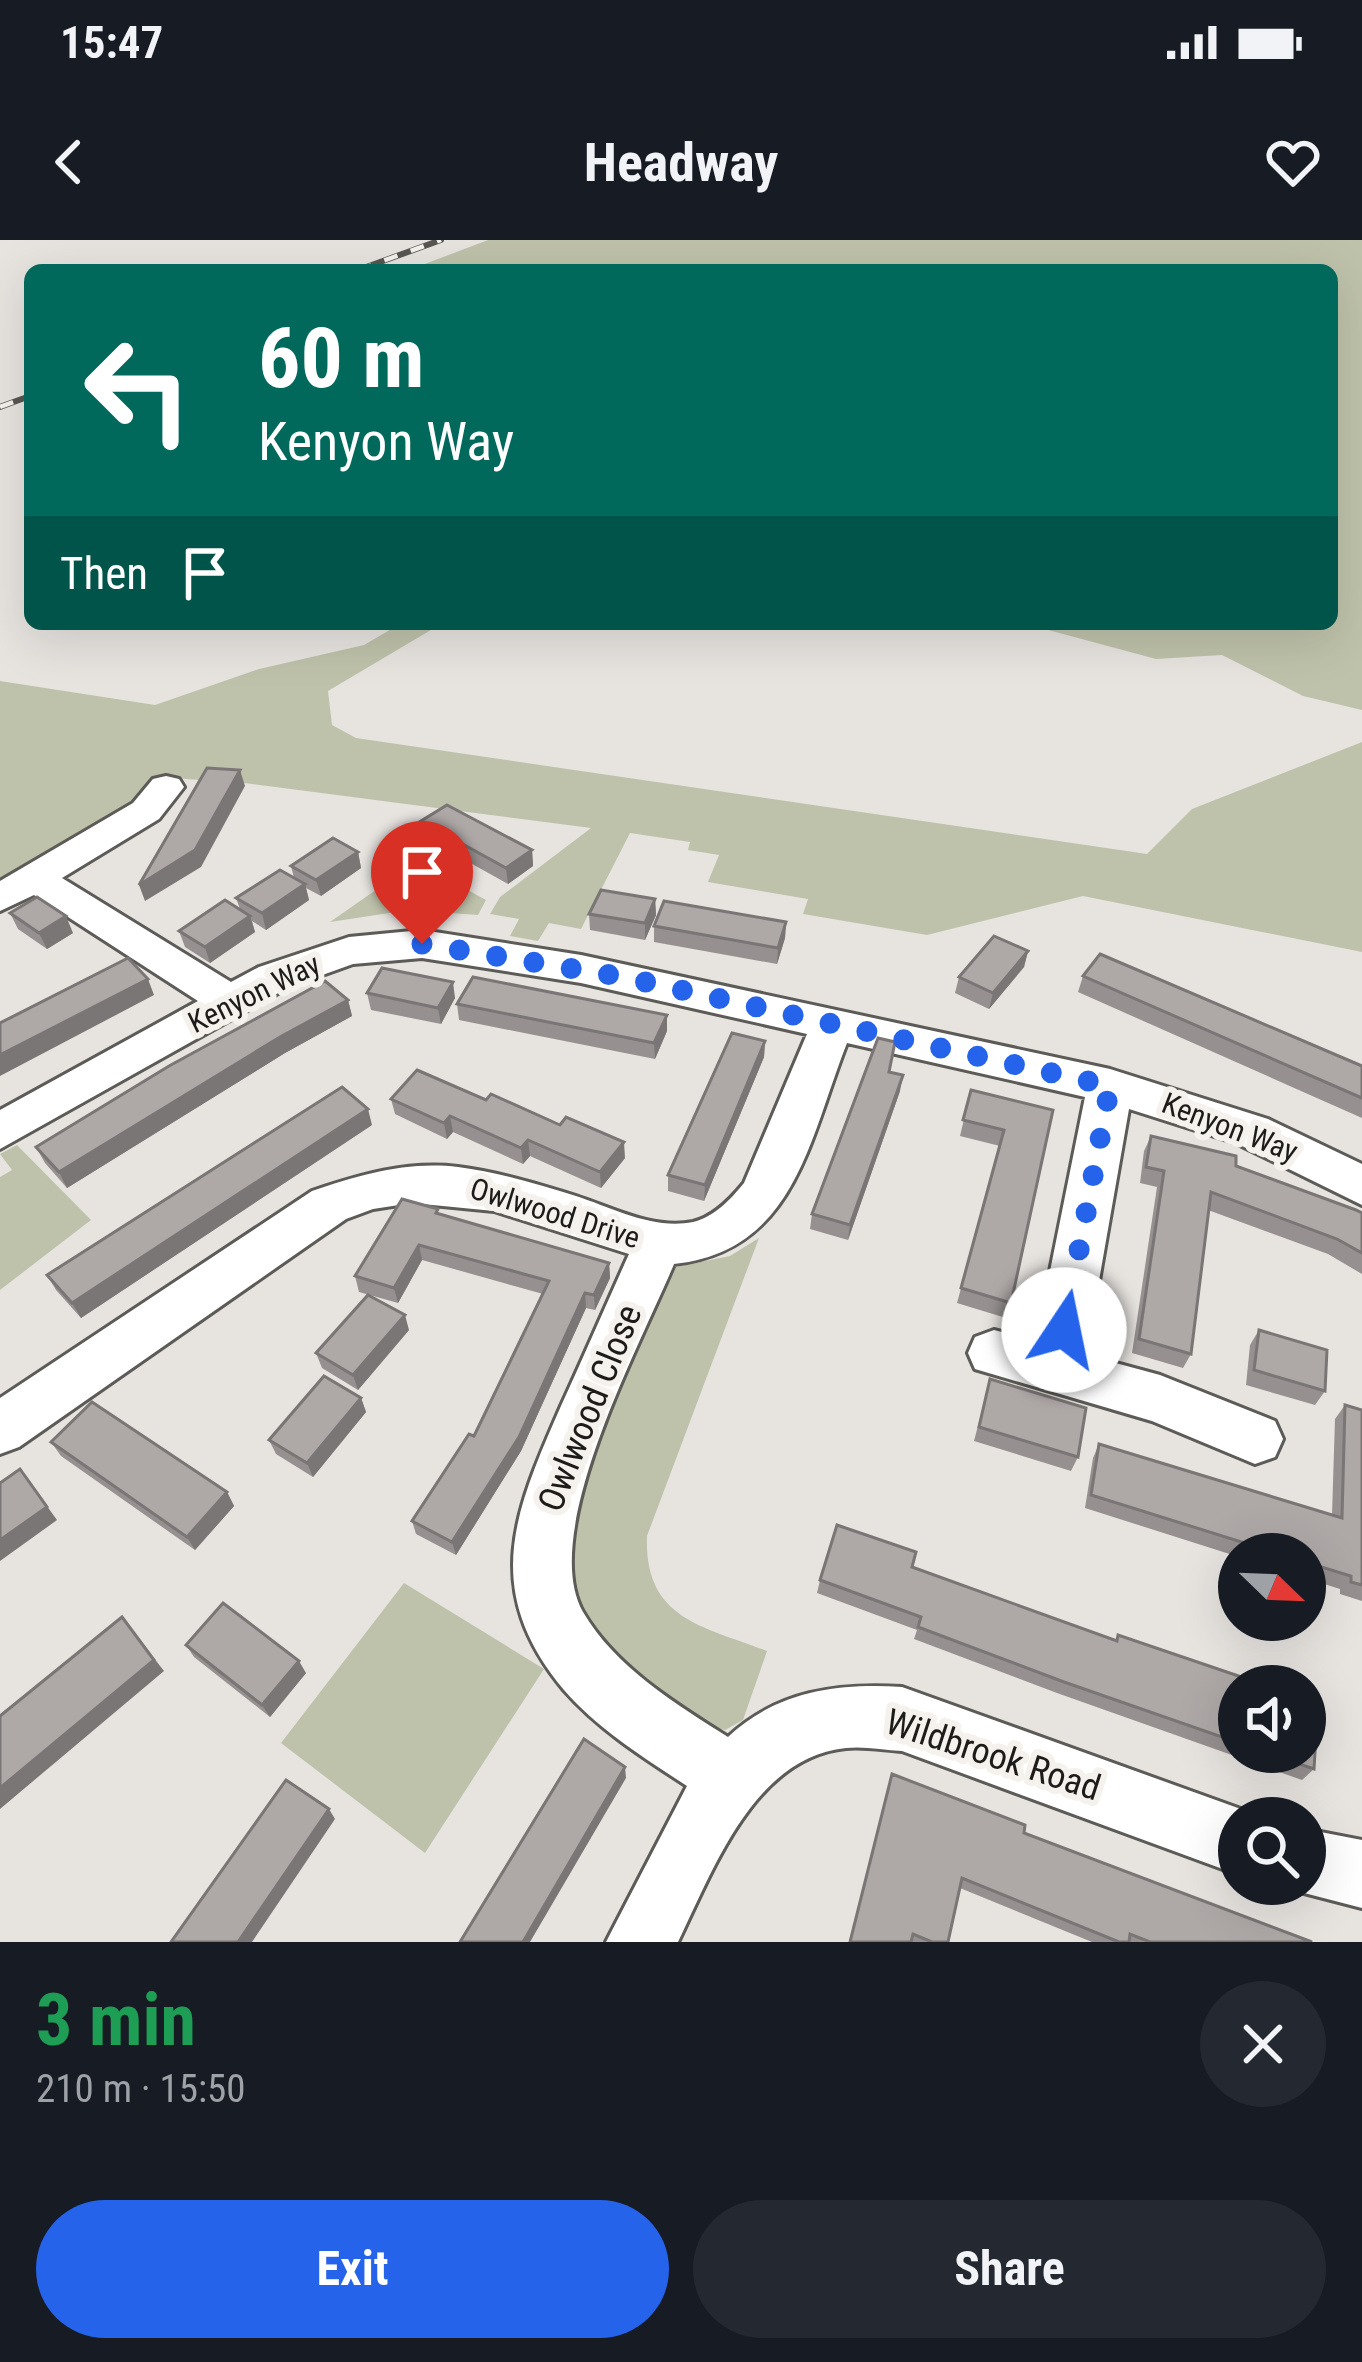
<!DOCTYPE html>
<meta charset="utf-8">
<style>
body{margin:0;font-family:"Roboto Condensed",sans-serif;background:#242831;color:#f1f3f6;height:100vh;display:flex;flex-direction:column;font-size:45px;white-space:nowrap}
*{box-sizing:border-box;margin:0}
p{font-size:39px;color:#9ea1a6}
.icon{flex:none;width:66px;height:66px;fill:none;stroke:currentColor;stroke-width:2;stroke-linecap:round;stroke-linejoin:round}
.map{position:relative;height:1702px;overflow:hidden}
.sheet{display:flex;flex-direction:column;background:#171b24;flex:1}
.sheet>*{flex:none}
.guide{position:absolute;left:24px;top:24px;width:1314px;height:366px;border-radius:18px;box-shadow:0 12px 48px #0002;background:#00695c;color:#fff;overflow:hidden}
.needle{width:78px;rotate:113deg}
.buttons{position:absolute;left:1218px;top:1293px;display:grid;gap:24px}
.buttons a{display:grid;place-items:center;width:108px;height:108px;border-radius:50%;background:#171b24;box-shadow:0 12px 48px #0002;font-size:60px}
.pin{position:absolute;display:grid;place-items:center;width:102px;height:102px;color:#fff;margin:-123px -51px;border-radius:50% 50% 50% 0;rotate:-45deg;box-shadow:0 0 12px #0007}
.pin .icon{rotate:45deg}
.me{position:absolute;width:132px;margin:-66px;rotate:11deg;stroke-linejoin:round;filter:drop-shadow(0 0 9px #0008)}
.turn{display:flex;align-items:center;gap:42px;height:252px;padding:0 36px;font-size:54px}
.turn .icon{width:156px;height:156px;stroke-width:2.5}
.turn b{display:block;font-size:84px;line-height:102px}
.then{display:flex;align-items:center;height:114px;padding:0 36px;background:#0003;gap:24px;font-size:45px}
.round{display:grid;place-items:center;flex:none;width:126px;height:126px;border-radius:63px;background:#242831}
.overview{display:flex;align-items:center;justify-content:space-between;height:204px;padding:0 36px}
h1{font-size:72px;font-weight:700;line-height:90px;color:#1e9e55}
.button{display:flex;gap:24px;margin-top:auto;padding:24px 36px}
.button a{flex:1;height:138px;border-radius:72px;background:#2563eb;color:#fff;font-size:48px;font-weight:700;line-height:138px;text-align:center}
.button a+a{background:#242831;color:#f1f3f6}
.status{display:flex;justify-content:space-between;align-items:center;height:84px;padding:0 60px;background:#171b24;direction:ltr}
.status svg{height:33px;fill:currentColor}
header{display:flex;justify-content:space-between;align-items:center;height:156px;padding:0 36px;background:#171b24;font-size:54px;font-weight:700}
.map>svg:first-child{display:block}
.green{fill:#bfc2aa}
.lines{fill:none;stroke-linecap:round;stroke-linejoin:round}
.minor-casing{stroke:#5d5b57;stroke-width:6}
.minor{fill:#fff;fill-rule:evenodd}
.rail-casing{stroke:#585653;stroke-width:6}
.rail{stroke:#f5f2ed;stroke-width:4.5;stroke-dasharray:14;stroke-linecap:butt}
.wall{fill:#969090}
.shaded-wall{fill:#7a7675}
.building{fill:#aea8a7;stroke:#7a7675;stroke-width:3}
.route{stroke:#2563eb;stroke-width:21;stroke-dasharray:0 37.8}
.labels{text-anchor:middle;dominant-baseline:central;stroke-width:12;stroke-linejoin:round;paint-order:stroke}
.street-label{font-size:30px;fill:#1d1c1a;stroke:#f5f2ed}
.near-street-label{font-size:36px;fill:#1d1c1a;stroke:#f5f2ed}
</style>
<div class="status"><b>15:47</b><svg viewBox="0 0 49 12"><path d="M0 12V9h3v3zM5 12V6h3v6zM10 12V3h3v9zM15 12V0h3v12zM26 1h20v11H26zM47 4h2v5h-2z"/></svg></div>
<header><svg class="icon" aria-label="back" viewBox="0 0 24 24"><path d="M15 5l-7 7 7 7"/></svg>Headway<svg class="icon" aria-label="heart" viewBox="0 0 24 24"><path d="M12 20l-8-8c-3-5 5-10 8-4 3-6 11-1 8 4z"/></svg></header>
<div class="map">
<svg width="1362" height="1702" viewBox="0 0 1362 1702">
<rect width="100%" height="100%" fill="#e7e4e0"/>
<g class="green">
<polygon points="488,0 1362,0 1362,470 1303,456 1222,415 1156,419 1026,384 1332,384 1332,30 409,30"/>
<polygon points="400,384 441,384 328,451 332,485 356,498 1147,614 1192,569 1362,502 1362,712 1083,656 927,695 803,674 808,659 708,642 719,615 688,610 690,602 630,593 581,689 549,683 538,701 510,696 519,679 490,674 500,657 591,588 244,543 157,537 138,561 0,645 0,441 155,465 259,429 364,405"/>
<polygon points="416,622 486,660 478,675 409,670 330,682"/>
<polygon points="17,905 91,980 0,1050 0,937 12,930 0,914"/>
<path d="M 759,998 L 647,1296 C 644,1379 702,1386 767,1411 L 743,1480 L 725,1490 L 713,1487 L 708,1499 L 582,1396 L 558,1291 L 661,1030 L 730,1016 Z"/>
<polygon points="404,1343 544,1429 425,1613 281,1503"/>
</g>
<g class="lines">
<defs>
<g id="minor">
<path d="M 166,536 L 179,539 L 184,547 L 159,579 L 62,638 L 231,742 L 259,727 L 349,697 L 422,690 L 581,715 L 1110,829 L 1268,879 L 1362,924 L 1362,965 L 1236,903 L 1129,869 L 1086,1115 L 1160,1135 L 1275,1181 L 1283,1199 L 1275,1217 L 1255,1224 L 1152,1181 L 975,1129 L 968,1113 L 975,1097 L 994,1090 L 1036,1101 L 1085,857 L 847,803 C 809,899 795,1011 674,1024 C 641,1104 538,1293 583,1372 C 615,1427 676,1464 728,1497 C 777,1451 838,1443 902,1447 L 1263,1577 L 1239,1578 L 1239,1635 L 902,1511 C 884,1510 864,1506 846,1508 C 754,1517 713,1630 678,1702 L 606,1702 L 687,1546 C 644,1518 598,1489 564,1450 C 480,1349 515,1271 561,1166 C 584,1116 606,1065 629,1014 L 494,971 L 412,963 L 373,969 L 346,979 L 19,1207 L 0,1214 L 0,1158 L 312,951 C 360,935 406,921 458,927 C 498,932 537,944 576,956 C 613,968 653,990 693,982 C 714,977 731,959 744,943 L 807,794 L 581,743 L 422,718 L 353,724 L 289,747 L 0,909 L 0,870 L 198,761 L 34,655 L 0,671 L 0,641 L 133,563 L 153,539 Z"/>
<polygon points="1305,1589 1362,1600 1362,1668 1281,1647 1305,1644"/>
</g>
</defs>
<use href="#minor" class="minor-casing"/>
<use href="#minor" class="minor"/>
<defs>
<g id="rail">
<polyline points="358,30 441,0"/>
<polyline points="0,167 30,156"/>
</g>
</defs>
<use href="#rail" class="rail-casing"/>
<use href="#rail" class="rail"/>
</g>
<g class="wall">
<polygon points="421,581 532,610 533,626 508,644 424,597"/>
<polygon points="358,612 361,628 321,656 306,648 309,660 266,690 252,681 255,692 210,723 185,707 179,691 240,669 236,658 294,638 291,626"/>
<polygon points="655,659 656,675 645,700 590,690 589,674"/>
<polygon points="10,673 73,693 47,709 18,689"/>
<polygon points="786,682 785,698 777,724 654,702 654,686"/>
<polygon points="1028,711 1024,727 989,769 955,753 959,737"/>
<polygon points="1083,736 1362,826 1362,878 1078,752"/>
<polygon points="367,753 455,758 441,784 371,770"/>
<polygon points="348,760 352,776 285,813 67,948 45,923 36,907"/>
<polygon points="457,764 667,791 655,819 459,780"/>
<polygon points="765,801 764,817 704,961 668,951 668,935"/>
<polygon points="889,832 900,851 848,1000 810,989 812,974"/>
<polygon points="971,850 1053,870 1006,1078 957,1063 1000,906 960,896"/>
<polygon points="391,859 486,860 625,918 601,948 530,916 523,924 453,892 447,899 395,874"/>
<polygon points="372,885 81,1078 56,1050 47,1035"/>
<polygon points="1151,896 1362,973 1362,1034 1328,1014 1208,970 1191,1114 1183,1128 1132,1113 1157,947 1140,943 1144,911"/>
<polygon points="439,974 609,1023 610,1038 595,1070 586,1068 521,1211 456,1315 416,1294 412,1281 474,1196 543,1054 422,1020 398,1063 359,1052 355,1036"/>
<polygon points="409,1090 358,1150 322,1128 316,1113"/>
<polygon points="1259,1090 1325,1151 1315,1165 1246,1145 1250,1105"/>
<polygon points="990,1139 1078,1217 1071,1231 974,1201"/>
<polygon points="361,1158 366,1172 313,1237 276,1214 269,1200"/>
<polygon points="1345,1165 1362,1170 1362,1361 1340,1354 1340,1349 1305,1338 1305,1314 1239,1314 1239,1317 1085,1268 1093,1218 1099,1204 1332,1275 1335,1179"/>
<polygon points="51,1202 227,1252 234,1266 195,1310 61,1216"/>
<polygon points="912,1327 1115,1400 1118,1395 1239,1446 1239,1512 1305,1512 1314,1529 1302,1540 1057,1453 914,1399 917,1390 817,1353 820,1340"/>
<polygon points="186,1405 306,1433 270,1477 194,1417"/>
<polygon points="892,1534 1024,1593 1312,1702 1092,1702 960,1648 948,1702 849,1702"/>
</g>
<g class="shaded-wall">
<polygon points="240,530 245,546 201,627 145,661 139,645"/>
<polygon points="532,610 533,626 508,644 506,628"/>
<polygon points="358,612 361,628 321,656 316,640"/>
<polygon points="305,644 309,660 266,690 262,673"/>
<polygon points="655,659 656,675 645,700 645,683"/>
<polygon points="66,676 73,693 47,709 39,693"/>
<polygon points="250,676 255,692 210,723 205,707"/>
<polygon points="786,682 785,698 777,724 778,708"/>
<polygon points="1028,711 1024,727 989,769 993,753"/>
<polygon points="148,739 154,755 0,836 0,815"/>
<polygon points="453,742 455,758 441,784 438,768"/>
<polygon points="348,760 352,776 285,813 67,948 59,932 280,797"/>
<polygon points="667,775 667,791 655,819 654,803"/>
<polygon points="765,801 764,817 704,961 705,945"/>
<polygon points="903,835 900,851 848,1000 850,985"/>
<polygon points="368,869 372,885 81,1078 72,1063"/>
<polygon points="450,876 453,892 447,899 444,883"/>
<polygon points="528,900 530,916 523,924 521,908"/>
<polygon points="624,902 625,918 601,948 600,932"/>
<polygon points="419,1005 422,1020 398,1063 394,1048"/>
<polygon points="609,1023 610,1038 595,1070 594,1055"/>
<polygon points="585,1053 586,1068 521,1211 456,1315 452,1302"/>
<polygon points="405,1075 409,1090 358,1150 353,1135"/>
<polygon points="361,1158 366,1172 313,1237 307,1223"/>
<polygon points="20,1229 57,1280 0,1321 0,1300"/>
<polygon points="227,1252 234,1266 195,1310 187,1297"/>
<polygon points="122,1377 164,1431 0,1569 0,1548"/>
<polygon points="299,1421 306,1433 270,1477 262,1465"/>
<polygon points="625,1527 626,1538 530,1702 523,1702"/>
<polygon points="329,1569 335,1579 252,1702 238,1702"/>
</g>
<g class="building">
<polygon points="207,528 240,530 195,610 139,645"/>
<polygon points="447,565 532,610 506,628 421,581"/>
<polygon points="333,598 358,612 316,640 291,626"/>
<polygon points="280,630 305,644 262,673 236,658"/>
<polygon points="601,650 655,659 645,683 589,674"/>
<polygon points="37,657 66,676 39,693 10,673"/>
<polygon points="225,660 250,676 205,707 179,691"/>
<polygon points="664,661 786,682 778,708 654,686"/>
<polygon points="994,696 1028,711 993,753 959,737"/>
<polygon points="1100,714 1362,826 1362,858 1083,736"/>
<polygon points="128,718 148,739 0,815 0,783"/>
<polygon points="382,728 453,742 438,768 367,753"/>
<polygon points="473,737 667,775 654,803 457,764"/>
<polygon points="325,741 348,760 280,797 59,932 36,907 169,826"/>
<polygon points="732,793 765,801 705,945 668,935"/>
<polygon points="878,798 895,802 889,832 903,835 850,985 812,974"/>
<polygon points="417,830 486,860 491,854 560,885 566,877 624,902 600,932 528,900 521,908 450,876 444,883 391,859"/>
<polygon points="342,847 368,869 72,1063 47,1035"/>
<polygon points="971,850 1053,870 1011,1063 961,1048 1004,890 963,880"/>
<polygon points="1151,896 1236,916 1236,926 1356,970 1362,973 1362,1013 1337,999 1211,952 1191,1114 1139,1099 1164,931 1146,927"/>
<polygon points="402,959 438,969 436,973 609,1023 594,1055 585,1053 519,1197 452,1302 412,1281 469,1194 474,1196 549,1041 419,1005 394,1048 355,1036"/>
<polygon points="368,1055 405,1075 353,1135 316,1113"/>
<polygon points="1259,1090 1327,1110 1325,1151 1254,1130"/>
<polygon points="324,1136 361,1158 307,1223 269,1200"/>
<polygon points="990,1139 1086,1168 1078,1217 979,1187"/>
<polygon points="92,1162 227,1252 187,1297 51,1202"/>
<polygon points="1345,1165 1362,1170 1362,1345 1351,1342 1351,1336 1305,1322 1305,1314 1280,1314 1091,1255 1099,1204 1342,1278"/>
<polygon points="20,1229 47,1267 0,1300 0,1243"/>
<polygon points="837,1285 916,1312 912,1327 1117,1401 1118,1395 1268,1446 1239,1446 1239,1503 1064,1442 918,1387 921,1377 820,1340"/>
<polygon points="223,1363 299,1421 262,1465 186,1405"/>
<polygon points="122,1377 154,1420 0,1548 0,1476"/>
<polygon points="1305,1459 1318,1463 1314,1529 1264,1512 1305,1512"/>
<polygon points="584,1499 625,1527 523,1702 460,1702"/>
<polygon points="892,1534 1025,1585 1024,1593 1312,1702 1150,1702 1130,1694 1129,1702 1119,1702 962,1638 948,1702 932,1702 913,1694 911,1702 850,1702"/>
<polygon points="286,1540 329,1569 238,1702 171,1702"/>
</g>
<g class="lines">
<polyline class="route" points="422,704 623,737 1110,846 1064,1090"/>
</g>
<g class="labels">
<g class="street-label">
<text transform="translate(254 753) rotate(-26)">Kenyon Way</text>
<text transform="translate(1230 887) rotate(21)">Kenyon Way</text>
<text transform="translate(555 973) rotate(17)">Owlwood Drive</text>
</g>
<g class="near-street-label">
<text transform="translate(590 1168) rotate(-68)">Owlwood Close</text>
<text transform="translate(993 1515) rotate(18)">Wildbrook Road</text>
</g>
</g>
</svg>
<div class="buttons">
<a><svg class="needle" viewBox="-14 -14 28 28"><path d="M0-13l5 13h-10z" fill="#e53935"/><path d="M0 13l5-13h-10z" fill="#9ea1a6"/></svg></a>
<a><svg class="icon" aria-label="sound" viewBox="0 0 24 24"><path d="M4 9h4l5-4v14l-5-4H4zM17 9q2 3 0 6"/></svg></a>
<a><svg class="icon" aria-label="search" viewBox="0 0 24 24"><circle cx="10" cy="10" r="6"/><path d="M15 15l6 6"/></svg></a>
</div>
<div class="pin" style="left:422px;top:704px;background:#d93025"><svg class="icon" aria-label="arrive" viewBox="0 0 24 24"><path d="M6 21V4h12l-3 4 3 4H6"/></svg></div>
<svg class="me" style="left:1064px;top:1090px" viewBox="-20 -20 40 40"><circle r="19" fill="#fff"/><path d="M0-13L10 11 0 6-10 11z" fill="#2563eb"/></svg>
<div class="guide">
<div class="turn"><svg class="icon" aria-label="left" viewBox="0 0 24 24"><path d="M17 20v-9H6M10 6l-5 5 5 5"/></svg><div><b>60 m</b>Kenyon Way</div></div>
<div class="then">Then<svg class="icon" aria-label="arrive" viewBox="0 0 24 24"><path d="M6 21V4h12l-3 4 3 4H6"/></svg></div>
</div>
</div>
<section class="sheet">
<div class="overview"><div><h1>3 min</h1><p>210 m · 15:50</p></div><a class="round"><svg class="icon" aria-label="close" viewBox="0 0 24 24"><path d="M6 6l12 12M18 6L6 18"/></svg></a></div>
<div class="button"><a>Exit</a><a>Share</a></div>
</section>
